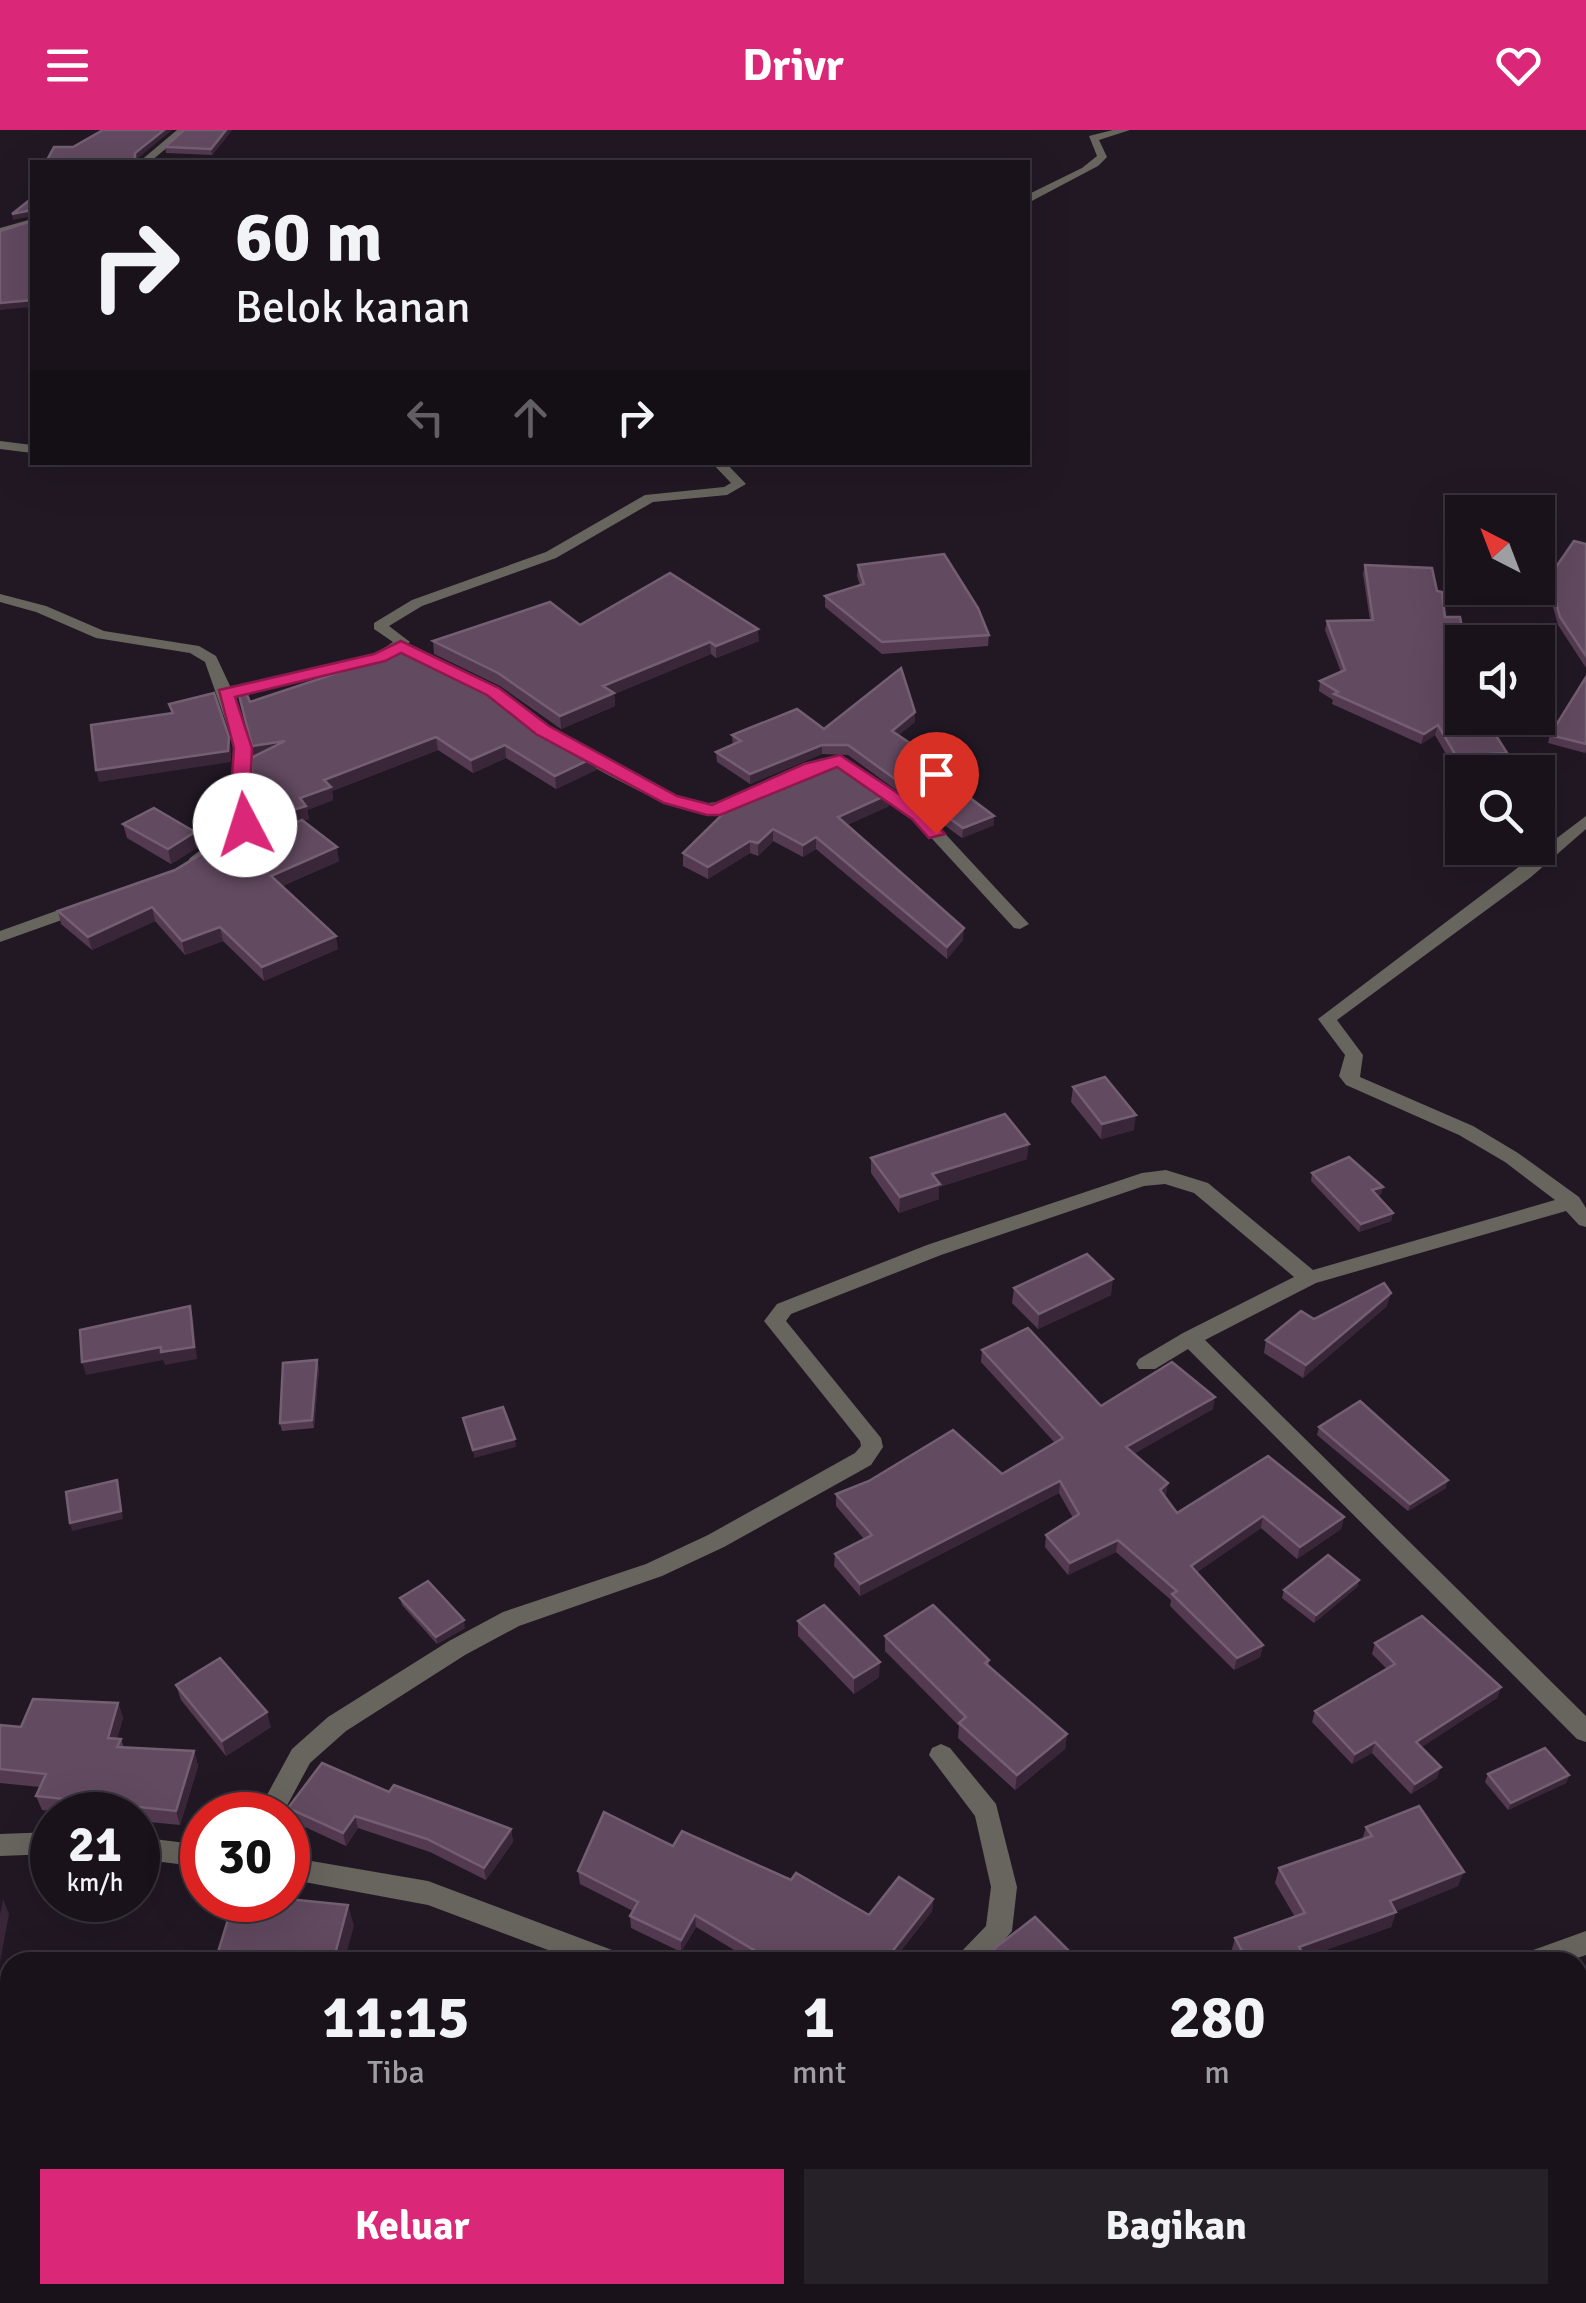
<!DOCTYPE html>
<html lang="id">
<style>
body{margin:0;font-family:Signika,sans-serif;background:#262028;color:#f1f3f6;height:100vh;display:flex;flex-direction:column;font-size:38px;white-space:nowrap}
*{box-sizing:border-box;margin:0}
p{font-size:32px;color:#9f9ea3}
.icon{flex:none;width:55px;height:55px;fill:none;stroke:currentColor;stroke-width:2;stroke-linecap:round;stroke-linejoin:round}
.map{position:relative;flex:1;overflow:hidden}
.details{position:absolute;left:0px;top:1822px;width:1588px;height:352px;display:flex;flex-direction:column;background:#19121b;border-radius:30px 30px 0 0;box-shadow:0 10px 40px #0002,0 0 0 2px #37323a}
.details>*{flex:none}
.guide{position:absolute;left:30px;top:30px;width:1000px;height:305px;border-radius:0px;box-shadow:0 10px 40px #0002,0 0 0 2px #37323a;background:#19121b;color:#f1f3f6;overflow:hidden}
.needle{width:65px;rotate:318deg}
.tools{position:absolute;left:1445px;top:365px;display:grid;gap:20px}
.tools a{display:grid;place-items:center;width:110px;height:110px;border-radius:0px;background:#19121b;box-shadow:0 10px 40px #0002,0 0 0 2px #37323a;font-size:50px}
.speed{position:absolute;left:30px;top:1662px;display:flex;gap:20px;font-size:50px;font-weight:700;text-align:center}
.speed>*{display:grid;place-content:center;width:130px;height:130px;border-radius:50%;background:#19121b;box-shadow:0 10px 40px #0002,0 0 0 2px #37323a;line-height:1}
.speed small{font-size:25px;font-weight:400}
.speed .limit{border:15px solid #d22;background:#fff;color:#111}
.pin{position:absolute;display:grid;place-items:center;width:85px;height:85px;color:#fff;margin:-102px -42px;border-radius:50% 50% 50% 0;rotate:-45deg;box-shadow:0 0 10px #0007}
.pin .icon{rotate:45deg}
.me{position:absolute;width:110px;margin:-55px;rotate:355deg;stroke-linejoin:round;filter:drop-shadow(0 0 8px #0008)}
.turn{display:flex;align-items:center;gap:35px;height:210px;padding:0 40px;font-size:45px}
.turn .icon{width:130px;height:130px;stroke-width:2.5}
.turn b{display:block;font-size:70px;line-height:85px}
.lanes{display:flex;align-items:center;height:95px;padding:0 40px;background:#0003;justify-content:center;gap:50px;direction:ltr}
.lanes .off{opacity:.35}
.eta{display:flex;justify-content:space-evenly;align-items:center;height:170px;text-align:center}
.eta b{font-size:60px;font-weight:700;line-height:70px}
.button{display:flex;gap:20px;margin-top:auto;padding:20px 40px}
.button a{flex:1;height:115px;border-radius:0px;background:#db2777;color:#fff;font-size:40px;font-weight:700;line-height:115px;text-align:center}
.button a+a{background:#262028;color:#f1f3f6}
header{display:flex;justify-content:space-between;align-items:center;height:130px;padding:0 40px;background:#db2777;color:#fff;font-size:45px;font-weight:700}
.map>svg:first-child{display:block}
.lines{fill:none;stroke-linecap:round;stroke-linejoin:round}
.minor{fill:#68655e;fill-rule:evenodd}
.wall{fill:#543a51}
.shaded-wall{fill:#3a2639}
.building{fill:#624a60;stroke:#745f72;stroke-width:2.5}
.route{fill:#db2777;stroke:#8e194d;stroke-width:2.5}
</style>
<header><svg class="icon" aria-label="menu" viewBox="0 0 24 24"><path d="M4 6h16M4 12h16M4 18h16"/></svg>Drivr<svg class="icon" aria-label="heart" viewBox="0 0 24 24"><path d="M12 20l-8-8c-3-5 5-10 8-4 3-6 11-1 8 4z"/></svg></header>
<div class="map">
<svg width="1586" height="2173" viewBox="0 0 1586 2173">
<rect width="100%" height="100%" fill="#211824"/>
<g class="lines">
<g class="minor">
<polygon points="177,0 188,0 150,32 139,32"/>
<polygon points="1113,0 1130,0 1099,10 1107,27 1098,36 1028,73 1028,65 1033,62 1082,38 1097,26 1089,6"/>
<polygon points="32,89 32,95 0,104 0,98"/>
<polygon points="0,311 32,315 32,323 0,319"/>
<polygon points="711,332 725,332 746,354 727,365 653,372 556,428 422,476 389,496 410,512 384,531 234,567 251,618 249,660 253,695 196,737 188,732 190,728 237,693 233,660 235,618 205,532 190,523 96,508 36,482 0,472 0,464 46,476 104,501 199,516 216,526 231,558 374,525 393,512 374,499 374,493 412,470 546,422 645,365 724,357 731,353"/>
<path d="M 469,546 L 498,559 L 549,597 L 676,667 L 700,674 L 726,671 L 802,635 L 823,628 L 846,628 L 925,682 L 1029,794 L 1020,799 L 1014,798 L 913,688 L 837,636 C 793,642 759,677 715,684 C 680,690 566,623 534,601 C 511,584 490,566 464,554 L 461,551 Z"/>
<polygon points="1586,686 1586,699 1531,747 1337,890 1363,925 1360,947 1473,996 1518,1023 1579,1067 1586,1078 1586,1097 1579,1095 1566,1081 1316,1153 1205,1210 1586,1586 1586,1612 1577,1609 1188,1219 1155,1239 1139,1239 1136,1234 1139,1229 1183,1203 1294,1147 1194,1063 1165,1054 1144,1056 941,1125 791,1184 786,1191 881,1308 883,1317 871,1335 724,1417 662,1446 519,1496 465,1525 346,1601 310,1633 282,1685 256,1685 292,1619 328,1587 449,1511 503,1482 646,1434 708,1405 855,1323 861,1316 860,1311 764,1191 777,1174 927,1115 1142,1043 1166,1040 1208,1053 1313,1140 1555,1070 1505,1032 1459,1005 1346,955 1339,946 1345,925 1318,889"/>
<polygon points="81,772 90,777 87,781 0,812 0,801"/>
<polygon points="941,1614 950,1618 996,1674 1017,1757 1012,1801 986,1832 956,1832 960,1823 986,1796 991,1757 975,1686 929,1625 932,1618"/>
<polygon points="52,1702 52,1724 0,1726 0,1704"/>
<polygon points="138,1707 202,1715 202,1737 138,1729"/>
<polygon points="288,1727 428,1751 620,1823 624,1832 580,1832 428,1775 288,1749"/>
<polygon points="1586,1801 1586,1825 1566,1832 1521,1832 1525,1823"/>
<polygon points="305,2165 337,2165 334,2173 302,2173"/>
<polygon points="433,2165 473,2165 476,2173 436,2173"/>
<polygon points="484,2165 522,2165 519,2173 481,2173"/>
<polygon points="547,2165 584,2165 587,2173 550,2173"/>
<polygon points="902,2165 933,2165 936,2173 905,2173"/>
</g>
</g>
<g class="wall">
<polygon points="232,0 212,25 166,23 165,17"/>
<polygon points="1586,414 1586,538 1558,495 1547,455 1549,447"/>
<polygon points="858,435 989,505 988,516 882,524 825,477 825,466 860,455 857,446"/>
<polygon points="1365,435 1437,461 1445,487 1462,588 1493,588 1492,598 1507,623 1505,633 1453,636 1435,605 1421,614 1332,574 1333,570 1319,561 1320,551 1341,542 1325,500 1327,491 1370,490 1363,444"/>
<polygon points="580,495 759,511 716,528 711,524 614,564 615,576 561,599 500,556 434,524 433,511"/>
<polygon points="1586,547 1586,621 1585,623 1548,613 1550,605"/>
<polygon points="237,557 250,572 534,593 595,627 596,640 556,659 506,628 473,643 438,620 332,661 333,670 307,680 309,689 303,691 339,731 282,756 338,819 264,851 223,811 185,825 155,791 92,820 61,794 58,781 227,721 291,694 276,699 255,673 253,659 254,627"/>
<polygon points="915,592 898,605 969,653 968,663 966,664 994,695 962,708 848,625 822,624 750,654 717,632 716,622 733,615 732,605"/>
<polygon points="735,672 889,676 847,695 963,810 947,829 816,719 803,727 773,711 758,726 750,723 708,749 683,736 683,723"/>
<polygon points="123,694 195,702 198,717 171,734 127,708"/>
<polygon points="1073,957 1134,1000 1101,1009 1071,972"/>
<polygon points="871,1028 1027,1029 939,1057 939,1069 899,1083 871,1043"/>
<polygon points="1312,1043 1383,1057 1381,1064 1377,1066 1393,1083 1391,1091 1359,1102 1311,1051"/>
<polygon points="1014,1158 1111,1165 1038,1199 1012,1173"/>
<polygon points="1387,1176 1303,1248 1264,1223 1266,1210 1314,1189"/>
<polygon points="982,1220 1101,1276 1213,1279 1133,1324 1168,1353 1165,1366 1177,1383 1344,1387 1341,1399 1297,1429 1261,1398 1197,1442 1263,1515 1260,1527 1234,1540 1170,1476 1171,1470 1116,1422 1068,1445 1045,1417 1046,1405 1073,1388 1059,1363 860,1466 834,1436 835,1424 864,1409 836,1376 836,1364 1002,1344 1055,1313 981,1232"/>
<polygon points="319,1238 314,1298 282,1301 280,1293"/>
<polygon points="1319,1297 1446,1358 1408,1381 1317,1305"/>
<polygon points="1359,1450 1357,1457 1314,1493 1282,1468 1284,1460"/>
<polygon points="400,1468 465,1498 437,1514 402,1475"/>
<polygon points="798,1491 879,1547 854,1564 798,1506"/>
<polygon points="885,1506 989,1530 989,1536 1067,1604 1065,1619 1015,1660 958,1608 959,1596 885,1521"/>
<polygon points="1375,1513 1501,1557 1497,1568 1421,1617 1437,1648 1411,1664 1372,1623 1352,1634 1312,1592 1315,1581 1387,1539 1372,1524"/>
<polygon points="176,1555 271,1597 226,1626 181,1570"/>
<polygon points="118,1573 123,1588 117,1608 121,1609 124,1618 194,1621 198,1636 180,1695 138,1691 138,1685 85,1685 42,1680 36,1666 40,1657 0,1653 0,1595 21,1597"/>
<polygon points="1488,1644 1569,1645 1566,1653 1508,1680 1485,1652"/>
<polygon points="389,1662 511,1699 513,1712 486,1750 430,1722 358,1698 346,1716 292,1691 288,1678"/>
<polygon points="1366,1697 1458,1756 1396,1781 1391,1797 1305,1827 1308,1832 1237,1832 1231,1823 1235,1808 1295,1787 1275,1753 1279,1738 1362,1710"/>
<polygon points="673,1716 869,1785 933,1769 932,1781 892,1832 754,1832 696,1797 681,1822 631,1798 630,1786 633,1781 580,1754 578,1741"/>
<polygon points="1586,1878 1586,2009 1578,2010 1578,1879"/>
<polygon points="0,1977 9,2036 0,2035"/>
<polygon points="204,2165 283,2165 278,2173 208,2173"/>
</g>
<g class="shaded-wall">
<polygon points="164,0 172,0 137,29 136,32 135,23"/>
<polygon points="226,0 232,0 212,25 211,19"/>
<polygon points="32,80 32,86 13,90 12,84"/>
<polygon points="32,170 32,177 0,180 0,173"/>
<polygon points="758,499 759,511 716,528 716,516"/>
<polygon points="710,512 711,524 614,564 615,576 561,599 560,586 603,556"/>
<polygon points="915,582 915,592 892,611 892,601"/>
<polygon points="1438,595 1435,605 1421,614 1424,604"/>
<polygon points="229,607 231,619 231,632 99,652 96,640"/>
<polygon points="436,607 438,620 332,661 333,670 307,680 309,689 276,699 274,686 324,650"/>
<polygon points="285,611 254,629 252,616"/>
<polygon points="505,615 506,628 473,643 471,630"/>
<polygon points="822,615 822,624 750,654 750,644"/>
<polygon points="595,627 596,640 556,659 555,646"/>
<polygon points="969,653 968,663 957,668 957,658"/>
<polygon points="889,664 889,676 838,699 838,687"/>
<polygon points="994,686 994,695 962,708 963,698"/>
<polygon points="773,699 773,711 758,726 758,713"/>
<polygon points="195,702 198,717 171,734 168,719"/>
<polygon points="816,707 816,719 803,727 803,715"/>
<polygon points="750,711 750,723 708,749 708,737"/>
<polygon points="337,717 339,731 274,759 271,746"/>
<polygon points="152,777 155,791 92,820 88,807"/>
<polygon points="220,797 223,811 185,825 182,811"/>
<polygon points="964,798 963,810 947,829 947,817"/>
<polygon points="336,806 338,819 264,851 262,837"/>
<polygon points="1136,985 1134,1000 1101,1009 1102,994"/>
<polygon points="1029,1014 1027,1029 939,1057 939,1069 899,1083 900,1067 932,1044"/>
<polygon points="1383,1057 1381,1064 1371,1068 1372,1060"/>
<polygon points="1393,1083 1391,1091 1359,1102 1361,1094"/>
<polygon points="1113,1149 1111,1165 1038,1199 1039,1184"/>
<polygon points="1391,1163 1387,1176 1303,1248 1306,1235"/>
<polygon points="190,1176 193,1188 197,1229 165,1235 163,1230 86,1245 82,1232"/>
<polygon points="317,1230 319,1238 314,1298 312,1290"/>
<polygon points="1215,1267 1213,1279 1124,1329 1126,1317"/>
<polygon points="515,1309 516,1317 474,1328 473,1320"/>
<polygon points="117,1350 123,1389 72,1401 70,1393"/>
<polygon points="1448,1350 1446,1358 1408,1381 1410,1374"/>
<polygon points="1060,1351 1059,1363 860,1466 860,1454"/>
<polygon points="1168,1353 1166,1365 1158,1372 1160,1360"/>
<polygon points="1263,1386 1261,1398 1189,1448 1191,1436"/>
<polygon points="1344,1387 1341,1399 1297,1429 1300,1417"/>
<polygon points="1118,1410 1116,1422 1068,1445 1070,1433"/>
<polygon points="1359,1450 1357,1457 1314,1493 1316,1485"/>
<polygon points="464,1490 465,1498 437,1514 436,1507"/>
<polygon points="1263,1515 1260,1527 1234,1540 1237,1528"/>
<polygon points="880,1532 879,1547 854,1564 854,1548"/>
<polygon points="1501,1557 1497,1568 1413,1623 1416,1612"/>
<polygon points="118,1573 123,1588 113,1622 108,1608"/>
<polygon points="267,1582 271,1597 226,1626 222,1611"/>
<polygon points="1067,1604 1065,1619 1015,1660 1017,1645"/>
<polygon points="1375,1612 1372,1623 1352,1634 1355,1624"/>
<polygon points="194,1621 198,1636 180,1695 176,1681"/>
<polygon points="1441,1637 1437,1648 1411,1664 1415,1654"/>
<polygon points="1569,1645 1566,1653 1508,1680 1511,1673"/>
<polygon points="355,1686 358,1698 346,1716 343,1703"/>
<polygon points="511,1699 513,1712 486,1750 484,1738"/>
<polygon points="1464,1742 1458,1756 1385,1786 1390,1771"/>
<polygon points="3,1769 9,1784 0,1832 0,1785"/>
<polygon points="933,1769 932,1781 892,1832 884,1832"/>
<polygon points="348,1775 354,1796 344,1832 333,1832"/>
<polygon points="1396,1782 1391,1797 1295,1831 1299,1817"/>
<polygon points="695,1785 696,1797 681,1822 681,1810"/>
<polygon points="10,2002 10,2033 9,2036 2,2022"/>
<polygon points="270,2165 283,2165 278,2173 264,2173"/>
<polygon points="1006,2165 1019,2165 1005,2173"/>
</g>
<g class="building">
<polygon points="103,0 164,0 135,23 135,29 141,30 139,32 46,32 54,17 73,17"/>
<polygon points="184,0 226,0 211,19 165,17"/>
<polygon points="32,68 32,80 12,84"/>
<polygon points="32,91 32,170 0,173 0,101"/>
<polygon points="1574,411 1586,414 1586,526 1560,487 1549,447"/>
<polygon points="944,424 978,478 989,505 882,512 825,466 864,454 858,435"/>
<polygon points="1365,435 1432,438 1437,461 1442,462 1445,487 1460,487 1465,512 1462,512 1462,588 1485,588 1507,623 1456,626 1438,595 1424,604 1334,564 1338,562 1320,551 1345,540 1327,491 1373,490"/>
<polygon points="670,443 758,499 716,516 710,512 603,556 614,563 560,586 498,543 433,511 550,472 580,495"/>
<polygon points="409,519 485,555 534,593 595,627 555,646 505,615 471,630 436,607 324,650 331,657 300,668 306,676 274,686 253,659 251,628 285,611 252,616 237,557 243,555 250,572"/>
<polygon points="901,538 915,582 892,601 969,653 957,658 994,686 963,698 848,615 822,615 750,644 716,622 741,611 732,605 797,579 824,599"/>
<polygon points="1586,547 1586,614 1550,605"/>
<polygon points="214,563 229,607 228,621 96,640 91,595 173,583 169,574"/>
<polygon points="836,628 889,664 838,687 964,798 947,817 816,707 803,715 773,699 758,713 750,711 708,737 683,723 735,672"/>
<polygon points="154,678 195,702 168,719 123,694"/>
<polygon points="302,690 337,717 271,746 336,806 262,837 220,797 182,811 152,777 88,807 58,781 175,740 216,715 227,721"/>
<polygon points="1105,947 1136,985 1102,994 1073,957"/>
<polygon points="1005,984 1029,1014 932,1044 940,1054 900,1067 871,1028"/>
<polygon points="1349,1027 1383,1057 1372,1060 1393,1083 1361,1094 1312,1043"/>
<polygon points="1087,1124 1113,1149 1039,1184 1014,1158"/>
<polygon points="1384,1153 1391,1163 1306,1235 1266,1210 1301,1181 1314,1189"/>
<polygon points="190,1176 194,1217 161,1222 161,1217 82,1232 80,1200"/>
<polygon points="1028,1198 1101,1276 1172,1232 1215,1267 1126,1317 1168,1353 1160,1360 1177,1383 1268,1326 1344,1387 1300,1417 1263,1386 1191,1436 1263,1515 1237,1528 1172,1464 1177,1461 1118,1410 1070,1433 1046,1405 1079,1384 1060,1351 860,1454 835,1424 872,1405 836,1364 869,1351 953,1300 1002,1344 1063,1308 982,1220"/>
<polygon points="317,1230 312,1290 280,1293 283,1233"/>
<polygon points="1360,1271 1448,1350 1410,1374 1319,1297"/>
<polygon points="503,1277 515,1309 473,1320 463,1288"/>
<polygon points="117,1350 121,1381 70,1393 66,1362"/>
<polygon points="1328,1425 1359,1450 1316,1485 1284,1460"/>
<polygon points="428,1451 464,1490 436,1507 400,1468"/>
<polygon points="824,1475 880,1532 854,1548 798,1491"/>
<polygon points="933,1475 989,1530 985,1533 1067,1604 1017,1645 959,1593 966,1587 885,1506"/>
<polygon points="1422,1486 1501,1557 1416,1612 1441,1637 1415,1654 1375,1612 1355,1624 1315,1581 1395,1534 1375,1513"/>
<polygon points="220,1528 267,1582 222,1611 176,1555"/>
<polygon points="33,1569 118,1573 108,1608 121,1609 117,1617 194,1621 176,1681 36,1666 46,1644 0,1639 0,1595 21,1597"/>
<polygon points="1545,1618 1569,1645 1511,1673 1488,1644"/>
<polygon points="322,1633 389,1662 394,1655 511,1699 484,1738 427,1709 355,1686 343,1703 288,1678"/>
<polygon points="1419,1676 1464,1742 1390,1771 1396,1782 1299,1817 1308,1832 1248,1832 1235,1808 1305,1783 1279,1738 1372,1706 1366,1697"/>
<polygon points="604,1682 673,1716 682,1701 791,1750 796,1743 869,1785 899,1747 933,1769 884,1832 798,1832 789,1827 785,1832 774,1832 695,1785 681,1810 630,1786 638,1772 578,1741"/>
<polygon points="288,1769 348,1775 333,1832 215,1832 234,1770"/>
<polygon points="1035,1787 1080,1832 977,1832"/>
<polygon points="435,1823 458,1832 430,1832"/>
<polygon points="1586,1878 1586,1996 1583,1996 1578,1981 1578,1879"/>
<polygon points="0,1977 10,1978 10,2002 2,2022 0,2022"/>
<polygon points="206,2165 270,2165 264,2173 220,2173"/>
<polygon points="709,2165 830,2165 833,2173 712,2173"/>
</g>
<polygon class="route" points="401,511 499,558 549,596 677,666 712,675 804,634 840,625 925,681 945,704 929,708 912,689 837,637 720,685 707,685 664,673 536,604 487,565 401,523 385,531 235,567 252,618 250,660 254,695 238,699 231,660 234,618 219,560 374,524"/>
</svg>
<div class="tools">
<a><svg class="needle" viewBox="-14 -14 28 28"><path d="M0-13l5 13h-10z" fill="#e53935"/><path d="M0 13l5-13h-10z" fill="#9f9ea3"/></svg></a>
<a><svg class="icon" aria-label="sound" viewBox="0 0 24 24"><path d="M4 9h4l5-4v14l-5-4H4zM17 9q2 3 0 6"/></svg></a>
<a><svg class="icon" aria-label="search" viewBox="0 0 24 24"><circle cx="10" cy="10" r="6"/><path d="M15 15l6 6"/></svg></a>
</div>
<div class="speed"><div>21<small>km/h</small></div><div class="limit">30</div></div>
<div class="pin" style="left:936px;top:704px;background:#d93025"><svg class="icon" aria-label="arrive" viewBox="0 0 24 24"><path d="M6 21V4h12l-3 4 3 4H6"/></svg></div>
<svg class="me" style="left:245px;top:695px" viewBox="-20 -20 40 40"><circle r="19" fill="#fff"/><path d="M0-13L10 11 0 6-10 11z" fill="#db2777"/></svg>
<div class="guide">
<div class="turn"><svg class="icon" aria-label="right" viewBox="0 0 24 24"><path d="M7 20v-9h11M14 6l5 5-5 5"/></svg><div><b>60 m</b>Belok kanan</div></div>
<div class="lanes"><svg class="icon off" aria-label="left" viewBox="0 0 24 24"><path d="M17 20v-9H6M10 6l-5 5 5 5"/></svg><svg class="icon off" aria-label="ahead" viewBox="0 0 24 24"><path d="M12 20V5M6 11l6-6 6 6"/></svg><svg class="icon" aria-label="right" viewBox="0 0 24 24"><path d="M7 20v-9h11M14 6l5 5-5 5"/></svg></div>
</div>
<section class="details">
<div class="eta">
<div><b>11:15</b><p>Tiba</p></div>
<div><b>1</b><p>mnt</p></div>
<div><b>280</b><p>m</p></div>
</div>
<div class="button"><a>Keluar</a><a>Bagikan</a></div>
</section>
</div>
